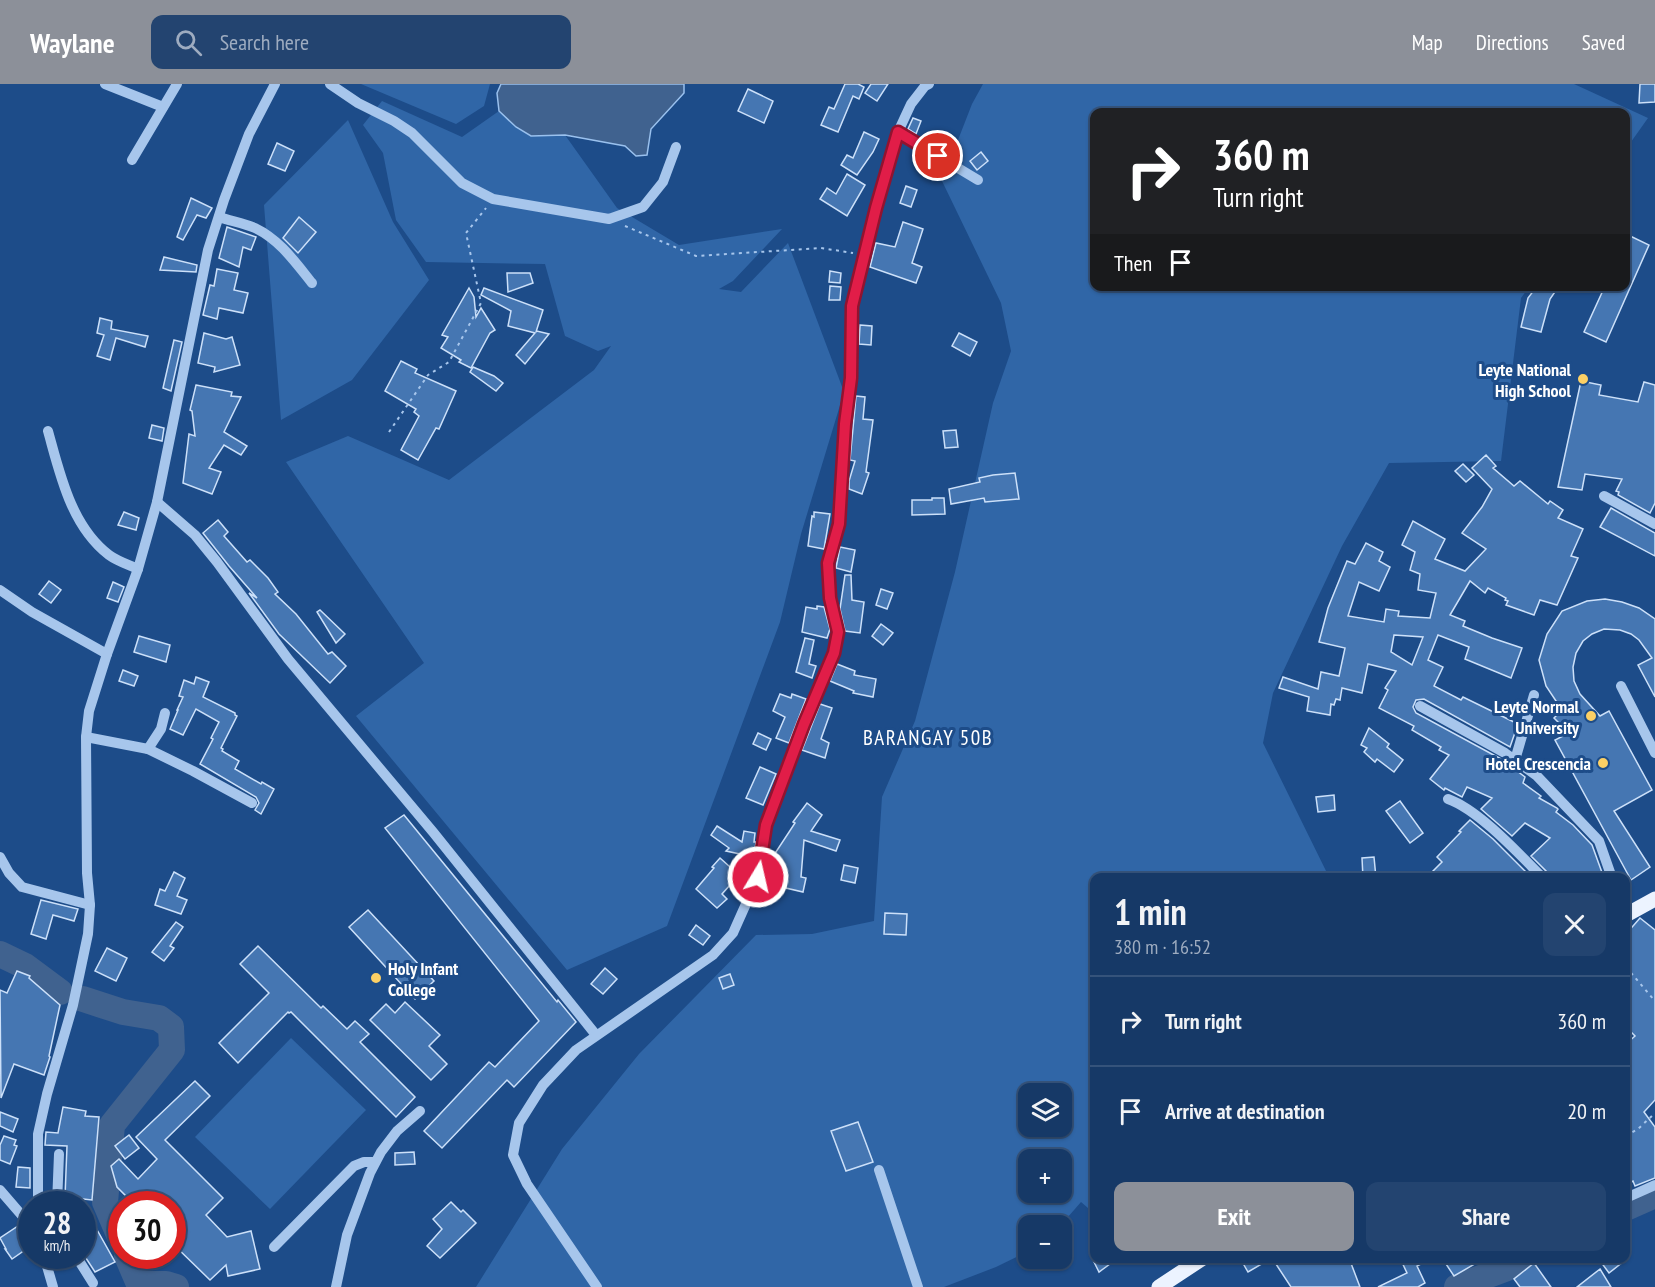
<!DOCTYPE html>
<meta charset="utf-8">
<style>
body{margin:0;font-family:"PT Sans Narrow",sans-serif;background:#234470;color:#f1f3f6;height:100vh;display:flex;flex-direction:column;font-size:22px;white-space:nowrap}
*{box-sizing:border-box;margin:0}
p{font-size:20px;color:#9eacc0}
.icon{flex:none;width:33px;height:33px;fill:none;stroke:currentColor;stroke-width:2;stroke-linecap:round;stroke-linejoin:round}
.map{position:relative;flex:1;overflow:hidden}
.details{position:absolute;left:1090px;top:789px;width:540px;height:390px;display:flex;flex-direction:column;background:#163967;border-radius:12px;box-shadow:0 2px 4px #0004,0 0 0 2px #35537b}
.details>*{flex:none}
.hud{position:absolute;left:1090px;top:24px;width:540px;height:183px;border-radius:12px;box-shadow:0 2px 4px #0004,0 0 0 2px #35537b;background:#202124;color:#fff;overflow:hidden}
.tools{position:absolute;left:1018px;top:999px;display:grid;gap:12px}
.tools a{display:grid;place-items:center;width:54px;height:54px;border-radius:12px;background:#163967;box-shadow:0 2px 4px #0004,0 0 0 2px #35537b;font-size:30px}
.speed{position:absolute;left:18px;top:1107px;display:flex;gap:12px;font-size:30px;font-weight:700;text-align:center}
.speed>*{display:grid;place-content:center;width:78px;height:78px;border-radius:50%;background:#163967;box-shadow:0 2px 4px #0004,0 0 0 2px #35537b;line-height:1}
.speed small{font-size:15px;font-weight:400}
.speed .limit{border:9px solid #d22;background:#fff;color:#111}
.pin{position:absolute;display:grid;place-items:center;width:51px;height:51px;color:#fff;margin:-26px;border:3px solid #fff;border-radius:50%;box-shadow:0 2px 6px #0007}
.me{position:absolute;width:66px;margin:-33px;rotate:9deg;stroke-linejoin:round;filter:drop-shadow(0 0 4px #0008)}
.turn{display:flex;align-items:center;gap:21px;height:126px;padding:0 24px;font-size:27px}
.turn .icon{width:78px;height:78px;stroke-width:2.5}
.turn b{display:block;font-size:42px;line-height:51px}
.then{display:flex;align-items:center;height:57px;padding:0 24px;background:#0003;gap:12px;font-size:22px}
.round{display:grid;place-items:center;flex:none;width:63px;height:63px;border-radius:12px;background:#234470}
.headline{display:flex;align-items:center;justify-content:space-between;height:102px;padding:0 24px}
h1{font-size:36px;font-weight:800;line-height:45px}
.button{display:flex;gap:12px;margin-top:auto;padding:12px 24px}
.button a{flex:1;height:69px;border-radius:12px;background:#8c9099;color:#fff;font-size:24px;font-weight:800;line-height:69px;text-align:center}
.button a+a{background:#234470;color:#f1f3f6}
ul{padding:0;list-style:none}
li{display:flex;align-items:center;gap:18px;height:90px;padding:0 24px;border-top:2px solid #35537b}
li div{flex:1}
li b{display:block;font-size:22px}
li em{font-style:normal}
header{display:flex;align-items:center;gap:36px;box-sizing:border-box;height:84px;padding:0 30px;background:#8c9099;color:#fff}
header strong{font-size:28px}
nav{display:flex;gap:33px;margin-inline-start:auto;font-size:21px}
.search{width:420px;height:54px;background:#234470;display:flex;align-items:center;gap:15px;box-sizing:border-box;padding:0 21px;border-radius:12px;color:#9eacc0;font-size:22px}
.map>svg:first-child{display:block}
.green{fill:#3066a7;fill-rule:evenodd}
.water{fill:#40628f;stroke:#9ac1ee;stroke-width:1.5}
.lines{fill:none;stroke-linecap:round;stroke-linejoin:round}
.river{stroke:#40628f;stroke-width:26}
.building{fill:#4576b2;stroke:#cce0f9;stroke-width:1.5;fill-rule:evenodd}
.path{stroke:#a7c6ec;stroke-width:2;stroke-dasharray:3 4.5;stroke-linecap:butt}
.minor{stroke:#a7c6ec;stroke-width:10}
.major{stroke:#ecf3ff;stroke-width:15}
.route-casing{stroke:#92132f;stroke-width:15}
.route{stroke:#e11d48;stroke-width:10}
.poi-dot{fill:#fcd065;stroke:#1d4c89;stroke-width:2}
.labels{text-anchor:middle;dominant-baseline:central;stroke-width:6;stroke-linejoin:round;paint-order:stroke}
.poi-label{font-size:18px;font-weight:bold;fill:#fff;stroke:#1d4c89;text-anchor:end}
.quarter-label{font-size:21px;letter-spacing:1.5px;fill:#fff;stroke:#1d4c89}
</style>
<header>
<strong>Waylane</strong>
<div class="search"><svg class="icon" aria-label="search" viewBox="0 0 24 24"><circle cx="10" cy="10" r="6"/><path d="M15 15l6 6"/></svg>Search here</div>
<nav><a>Map</a><a>Directions</a><a>Saved</a></nav>
</header>
<div class="map">
<svg width="1655" height="1203" viewBox="0 0 1655 1203">
<rect width="100%" height="100%" fill="#1d4c89"/>
<g class="green">
<polygon points="361,0 490,0 484,22 456,40"/>
<path d="M 983,0 L 1574,0 L 1648,34 L 1626,65 L 1626,28 L 1095,28 L 1095,202 L 1529,203 L 1521,214 L 1501,377 L 1389,379 L 1342,462 L 1273,609 L 1263,659 L 1329,793 L 1095,794 L 1095,1130 L 1081,1118 L 1061,1141 L 1029,1142 L 1029,1167 L 996,1183 L 944,1203 L 476,1203 L 562,1065 L 639,970 L 756,851 L 812,850 L 874,837 L 882,713 L 915,637 L 955,488 L 993,319 L 1011,267 L 1001,219 L 942,97 L 972,20 ZM 1029,1010 L 1062,1010 L 1062,1042 L 1029,1042 ZM 1029,1076 L 1062,1076 L 1062,1108 L 1029,1108 Z"/>
<polygon points="382,17 462,53 499,27 516,43 531,52 565,51 617,124 679,161 782,145 733,197 719,205 741,208 788,159 844,308 801,450 780,538 667,842 567,886 356,632 424,579 286,378 348,352 449,396 594,286 611,262 598,267 565,252 545,180 426,178 396,136 383,69 363,41"/>
<polygon points="348,36 393,138 429,196 352,296 281,336 264,121"/>
<polygon points="291,954 366,1026 270,1125 195,1053"/>
</g>
<polygon class="water" points="501,0 684,0 684,9 651,45 647,71 636,72 625,62 565,51 531,52 516,43 499,27 497,9"/>
<g class="lines">
<g class="river">
<polyline points="0,870 25,882 60,908"/>
<polyline points="83,915 123,928 159,934 171,943 172,966 112,1041 105,1118 122,1158"/>
<polyline points="1626,1124 1655,1111"/>
<polyline points="127,1172 139,1200 166,1200 176,1203"/>
<polyline points="1457,1203 1507,1184 1523,1174"/>
</g>
</g>
<g class="building">
<polygon points="845,0 858,0 864,3 859,15 853,12 838,48 821,41 829,23 834,25"/>
<polygon points="871,0 888,0 877,17 865,9"/>
<polygon points="1640,0 1655,0 1655,18 1639,19"/>
<polygon points="748,5 773,17 764,39 738,27"/>
<polygon points="913,34 921,37 916,50 908,45"/>
<polygon points="864,48 879,55 873,68 857,91 841,81 847,71 853,74"/>
<polygon points="277,59 294,67 285,87 268,80"/>
<polygon points="981,68 988,77 977,86 970,77"/>
<polygon points="847,90 865,101 847,132 820,115 827,104 836,110"/>
<polygon points="906,102 917,106 911,123 900,119"/>
<polygon points="191,114 212,124 206,134 197,131 183,156 177,153"/>
<polygon points="299,133 316,148 298,169 283,154"/>
<polygon points="903,138 923,145 912,179 922,183 916,199 870,183 876,159 895,163"/>
<polygon points="227,143 256,153 251,166 243,163 239,183 219,174"/>
<polygon points="1626,150 1649,161 1606,258 1584,248 1605,202 1626,202"/>
<polygon points="164,173 197,181 196,188 160,186"/>
<polygon points="217,185 238,189 234,206 248,209 243,229 219,224 217,235 203,231 210,201 214,202"/>
<polygon points="830,187 841,189 840,199 829,198"/>
<polygon points="507,189 530,189 533,199 508,208"/>
<polygon points="830,202 841,203 840,216 829,216"/>
<polygon points="1537,202 1559,202 1550,215 1541,248 1521,243 1528,214"/>
<polygon points="469,204 474,213 476,233 481,224 495,246 490,249 471,284 459,278 461,276 441,264 448,253 442,251"/>
<polygon points="484,204 543,226 536,248 537,247 549,250 525,280 516,271 535,249 508,242 511,227 481,211"/>
<polygon points="100,234 112,237 111,245 148,252 145,263 116,254 110,276 97,272 104,251 97,249"/>
<polygon points="860,241 872,242 871,261 859,260"/>
<polygon points="204,249 226,255 232,253 240,281 214,288 215,283 198,279"/>
<polygon points="959,249 977,258 970,272 952,262"/>
<polygon points="174,256 182,258 171,307 163,304"/>
<polygon points="401,277 417,285 415,289 456,307 439,345 436,344 418,376 401,366 419,332 414,328 416,325 385,307"/>
<polygon points="473,283 494,292 503,299 496,307 470,288"/>
<polygon points="1581,297 1601,301 1599,311 1638,318 1644,298 1655,301 1655,419 1650,429 1618,411 1619,408 1616,407 1622,395 1585,390 1582,406 1558,403"/>
<polygon points="196,301 232,308 231,312 241,313 224,348 247,362 241,371 224,361 209,384 221,388 212,410 183,399 189,350 195,352 192,327 190,326"/>
<polygon points="856,312 865,313 863,335 873,336 866,388 869,389 862,410 849,405 849,397 855,377 850,376"/>
<polygon points="152,341 164,344 162,357 149,354"/>
<polygon points="956,346 958,363 945,364 943,347"/>
<path d="M 1486,371 L 1496,382 L 1493,384 L 1514,402 L 1520,397 L 1548,420 L 1550,417 L 1563,426 L 1558,434 L 1583,445 L 1571,472 L 1578,474 L 1557,521 L 1540,516 L 1534,531 L 1506,521 L 1508,517 L 1505,516 L 1506,514 L 1488,504 L 1485,509 L 1470,497 L 1450,531 L 1465,537 L 1463,542 L 1492,554 L 1522,564 L 1511,594 L 1465,575 L 1469,563 L 1438,551 L 1428,576 L 1443,583 L 1434,602 L 1461,616 L 1463,613 L 1518,640 L 1510,663 L 1424,615 L 1416,616 L 1413,623 L 1416,629 L 1501,675 L 1525,693 L 1523,699 L 1541,712 L 1539,714 L 1557,724 L 1558,725 L 1556,728 L 1573,741 L 1592,761 L 1604,794 L 1550,794 L 1548,789 L 1531,772 L 1550,754 L 1525,739 L 1512,752 L 1481,725 L 1492,714 L 1467,703 L 1462,713 L 1445,704 L 1444,706 L 1430,695 L 1449,671 L 1439,666 L 1441,663 L 1412,646 L 1414,642 L 1379,624 L 1388,606 L 1385,604 L 1396,587 L 1368,580 L 1362,609 L 1342,604 L 1340,616 L 1336,615 L 1334,621 L 1331,620 L 1330,631 L 1307,627 L 1309,613 L 1279,604 L 1283,593 L 1318,605 L 1321,588 L 1339,592 L 1345,564 L 1319,558 L 1328,524 L 1347,477 L 1355,480 L 1366,459 L 1383,468 L 1379,477 L 1390,483 L 1379,507 L 1359,498 L 1348,532 L 1384,538 L 1386,525 L 1399,527 L 1398,532 L 1430,534 L 1436,509 L 1418,506 L 1420,490 L 1410,486 L 1415,468 L 1402,461 L 1413,437 L 1445,455 L 1435,475 L 1465,487 L 1486,465 L 1462,449 L 1482,423 L 1492,405 L 1472,384 ZM 1394,551 L 1423,553 L 1412,581 L 1391,568 Z"/>
<polygon points="1463,380 1474,391 1466,398 1455,387"/>
<polygon points="1015,389 1019,415 985,418 984,414 951,420 949,405 980,398 979,394 993,391"/>
<polygon points="932,414 944,414 945,430 912,431 912,416 932,416"/>
<polygon points="1611,424 1655,449 1655,472 1600,443"/>
<polygon points="124,428 139,434 136,446 118,441"/>
<polygon points="814,428 830,430 824,465 808,462 812,432 814,433"/>
<polygon points="218,436 228,448 224,452 247,478 250,476 268,494 278,508 275,510 296,530 328,570 332,568 346,582 330,599 279,550 249,509 257,514 229,482 203,449"/>
<polygon points="840,463 855,466 851,488 836,484"/>
<polygon points="845,491 851,491 852,516 864,518 860,549 845,547 840,525"/>
<polygon points="49,497 61,506 51,519 39,510"/>
<polygon points="113,498 124,503 118,518 107,514"/>
<polygon points="881,505 893,509 887,525 876,521"/>
<polygon points="1605,515 1622,518 1639,524 1655,535 1655,613 1638,581 1652,574 1639,556 1631,550 1620,546 1604,545 1592,550 1583,557 1576,569 1573,583 1574,597 1580,610 1600,632 1609,627 1652,706 1614,727 1650,783 1631,796 1555,656 1569,649 1554,634 1562,626 1546,602 1539,576 1547,550 1562,527 1587,517"/>
<polygon points="817,522 824,523 830,545 827,554 802,548 806,523 817,525"/>
<polygon points="320,526 345,550 336,559 317,528"/>
<polygon points="881,540 893,549 883,561 872,552"/>
<polygon points="139,552 170,561 166,578 134,568"/>
<polygon points="805,554 814,556 809,580 816,582 812,594 796,588"/>
<polygon points="837,580 855,587 854,591 876,595 873,613 853,609 854,607 830,597"/>
<polygon points="123,586 138,592 134,602 119,597"/>
<polygon points="196,593 209,598 203,613 235,629 235,631 237,632 221,664 223,665 222,667 239,677 235,685 261,700 262,698 274,705 261,730 255,726 259,719 256,713 200,680 213,655 211,654 219,638 196,625 183,651 170,645 178,626 177,626 183,613 179,612 184,596 194,600"/>
<polygon points="780,610 791,614 792,610 806,615 789,659 776,654 785,633 773,627"/>
<polygon points="820,620 832,624 821,655 829,659 825,674 802,666"/>
<polygon points="1369,644 1389,660 1387,663 1403,676 1394,688 1377,675 1375,678 1364,668 1367,664 1361,661"/>
<polygon points="758,649 771,655 766,666 753,660"/>
<polygon points="760,683 776,690 763,721 746,714"/>
<polygon points="1334,711 1335,726 1318,728 1316,713"/>
<polygon points="1400,717 1423,749 1410,759 1386,727"/>
<polygon points="807,719 822,731 811,747 840,756 836,767 804,756 801,793 806,794 803,808 777,802 775,810 760,806 765,794 768,780 795,739 793,738"/>
<polygon points="404,731 557,918 558,916 576,938 514,1003 507,996 442,1064 424,1047 489,978 495,983 539,937 385,744"/>
<polygon points="1470,736 1493,755 1532,794 1426,794 1442,778 1437,773 1461,748 1459,747"/>
<polygon points="717,742 742,758 744,747 755,749 754,758 756,758 754,773 726,767 729,764 711,751"/>
<polygon points="1374,773 1376,794 1363,794 1362,774"/>
<polygon points="720,774 739,791 722,810 727,815 717,824 696,805 714,784 712,783"/>
<polygon points="844,781 858,784 855,799 841,796"/>
<polygon points="174,788 185,794 177,812 187,816 181,830 155,821 160,805 165,807"/>
<polygon points="41,816 78,825 74,837 53,831 46,855 31,850"/>
<polygon points="368,826 434,897 415,915 349,843"/>
<polygon points="885,829 907,830 906,851 884,850"/>
<polygon points="1640,834 1655,846 1655,1016 1644,1028 1655,1043 1655,1094 1635,1102 1633,1097 1626,1101 1626,960 1635,952 1626,943 1626,850"/>
<polygon points="176,838 183,843 170,862 174,864 164,877 152,868"/>
<polygon points="696,841 710,852 703,861 689,851"/>
<polygon points="258,862 321,924 323,922 347,945 355,937 369,950 360,958 415,1013 396,1033 291,928 289,929 288,928 238,979 219,959 269,909 240,880"/>
<polygon points="107,864 127,874 116,897 95,887"/>
<polygon points="605,884 617,895 603,910 591,900"/>
<polygon points="17,887 30,892 29,894 60,921 49,972 50,973 44,991 14,980 1,1014 0,906 7,909"/>
<polygon points="730,890 734,901 723,905 719,894"/>
<polygon points="405,918 440,951 429,962 447,980 431,996 370,936 386,920 395,929"/>
<polygon points="195,997 210,1012 165,1056 223,1114 206,1131 227,1153 251,1147 260,1185 228,1192 226,1181 210,1196 172,1159 172,1120 134,1120 117,1103 111,1082 119,1075 138,1095 157,1075 136,1053"/>
<polygon points="63,1023 86,1027 85,1032 99,1033 92,1116 65,1113 67,1062 45,1061 46,1048 58,1049"/>
<polygon points="0,1028 18,1035 13,1048 0,1042"/>
<polygon points="858,1038 873,1078 846,1087 831,1047"/>
<polygon points="129,1051 139,1064 125,1075 115,1062"/>
<polygon points="4,1052 16,1056 14,1061 17,1062 10,1080 0,1076 0,1061"/>
<polygon points="414,1068 415,1080 395,1081 395,1069"/>
<polygon points="18,1083 30,1084 30,1104 16,1103"/>
<polygon points="451,1118 461,1128 463,1126 476,1139 440,1174 427,1162 442,1145 433,1135"/>
<polygon points="82,1119 115,1178 95,1188 82,1168"/>
<polygon points="18,1142 32,1161 12,1175 5,1165 6,1165 0,1154"/>
<polygon points="1092,1174 1118,1174 1099,1188"/>
<polygon points="1240,1174 1272,1174 1248,1188"/>
<polygon points="1272,1174 1349,1174 1360,1203 1291,1203"/>
<polygon points="1400,1174 1432,1174 1417,1182 1425,1199 1418,1203 1378,1203 1407,1189"/>
<polygon points="1442,1174 1485,1174 1454,1192"/>
<polygon points="1598,1174 1628,1174 1609,1189"/>
<polygon points="1534,1179 1551,1203 1520,1203 1514,1195"/>
<polygon points="1600,1185 1611,1203 1577,1203"/>
</g>
<g class="lines">
<g class="path">
<polyline points="625,142 696,172 821,164 853,169"/>
<polyline points="389,348 428,291 449,278 481,219 466,149 486,124"/>
<polyline points="1626,883 1655,917"/>
<polyline points="1626,1052 1638,1045 1655,1029"/>
</g>
<g class="minor">
<polyline points="105,0 163,23"/>
<polyline points="330,0 358,19 394,37 412,49 462,99 493,115 609,135 643,123 663,98 676,63"/>
<polyline points="898,48 978,96"/>
<polyline points="132,76 177,0"/>
<path d="M 219,133 C 230,137 244,139 255,144 C 280,156 295,178 312,199"/>
<path d="M 48,347 C 60,390 71,442 109,471 C 117,477 129,481 138,485"/>
<polyline points="1604,412 1655,440"/>
<polyline points="157,418 195,451 217,478 288,575 433,748 596,951"/>
<polyline points="0,506 32,528 107,570"/>
<polyline points="1621,602 1655,669"/>
<polyline points="1420,622 1505,669 1537,692 1599,757 1612,794"/>
<polyline points="86,653 148,665 193,687 252,719"/>
<polyline points="148,665 161,645 165,629"/>
<polyline points="1515,676 1534,611"/>
<path d="M 1448,715 C 1479,726 1519,770 1543,794"/>
<polyline points="0,773 9,789 22,803 90,821"/>
<polyline points="879,1086 918,1203"/>
<polyline points="0,1106 25,1135 32,1145"/>
<polyline points="1626,1114 1655,1101"/>
<polyline points="38,1120 38,1050 47,1010 73,921 88,850 90,821 87,789 86,653 89,627 107,570 138,485 157,418 208,166 224,116 249,50 275,0"/>
<polyline points="57,1120 59,1070"/>
<polyline points="274,1163 354,1082 364,1078 375,1078"/>
<polyline points="44,1172 53,1203"/>
<polyline points="76,1172 93,1199"/>
<polyline points="336,1203 347,1151 370,1089 381,1068 397,1047 420,1027"/>
<polyline points="597,1203 527,1100 513,1071 519,1039 543,1001 576,966 713,871 733,849 758,793 766,741 811,622 834,569 838,548 829,514 828,479 839,439 845,340 851,294 853,222 876,124 898,48 911,20 925,2 929,0"/>
</g>
<g class="major">
<polyline points="1626,831 1655,815"/>
<polyline points="1159,1203 1203,1174"/>
</g>
</g>
<g class="lines">
<defs>
<polyline id="route" points="758,793 766,741 804,640 834,569 838,548 830,514 828,479 839,440 845,340 851,294 852,222 876,124 898,48 938,72"/>
</defs>
<use href="#route" class="route-casing"/>
<use href="#route" class="route"/>
</g>
<g class="poi-dot">
<circle cx="1583" cy="295" r="6"/>
<circle cx="1591" cy="632" r="6"/>
<circle cx="1603" cy="679" r="6"/>
<circle cx="376" cy="894" r="6"/>
</g>
<g class="labels">
<g class="poi-label">
<text x="1571" y="285">Leyte National<tspan x="1571" dy="21">High School</tspan></text>
<text x="1579" y="622">Leyte Normal<tspan x="1579" dy="21">University</tspan></text>
<text x="1591" y="679">Hotel Crescencia</text>
<text x="388" y="884" text-anchor="start">Holy Infant<tspan x="388" dy="21">College</tspan></text>
</g>
<g class="quarter-label">
<text x="928" y="653">BARANGAY 50B</text>
</g>
</g>
</svg>
<div class="tools">
<a><svg class="icon" aria-label="layers" viewBox="0 0 24 24"><path d="M12 4l9 5-9 5-9-5zM3 14l9 5 9-5"/></svg></a>
<a>+</a>
<a>−</a>
</div>
<div class="speed"><div>28<small>km/h</small></div><div class="limit">30</div></div>
<div class="pin" style="left:938px;top:72px;background:#d93025"><svg class="icon" aria-label="arrive" viewBox="0 0 24 24"><path d="M6 21V4h12l-3 4 3 4H6"/></svg></div>
<svg class="me" style="left:758px;top:793px" viewBox="-20 -20 40 40"><circle r="17" fill="#e11d48" stroke="#fff" stroke-width="3"/><path d="M0-11L8 9 0 5-8 9z" fill="#fff"/></svg>
<div class="hud">
<div class="turn"><svg class="icon" aria-label="right" viewBox="0 0 24 24"><path d="M7 20v-9h11M14 6l5 5-5 5"/></svg><div><b>360 m</b>Turn right</div></div>
<div class="then">Then<svg class="icon" aria-label="arrive" viewBox="0 0 24 24"><path d="M6 21V4h12l-3 4 3 4H6"/></svg></div>
</div>
<section class="details">
<div class="headline"><div><h1>1 min</h1><p>380 m · 16:52</p></div><a class="round"><svg class="icon" aria-label="close" viewBox="0 0 24 24"><path d="M6 6l12 12M18 6L6 18"/></svg></a></div>
<ul>
<li><svg class="icon" aria-label="right" viewBox="0 0 24 24"><path d="M7 20v-9h11M14 6l5 5-5 5"/></svg><div><b>Turn right</b></div><em>360 m</em></li>
<li><svg class="icon" aria-label="arrive" viewBox="0 0 24 24"><path d="M6 21V4h12l-3 4 3 4H6"/></svg><div><b>Arrive at destination</b></div><em>20 m</em></li>
</ul>
<div class="button"><a>Exit</a><a>Share</a></div>
</section>
</div>
